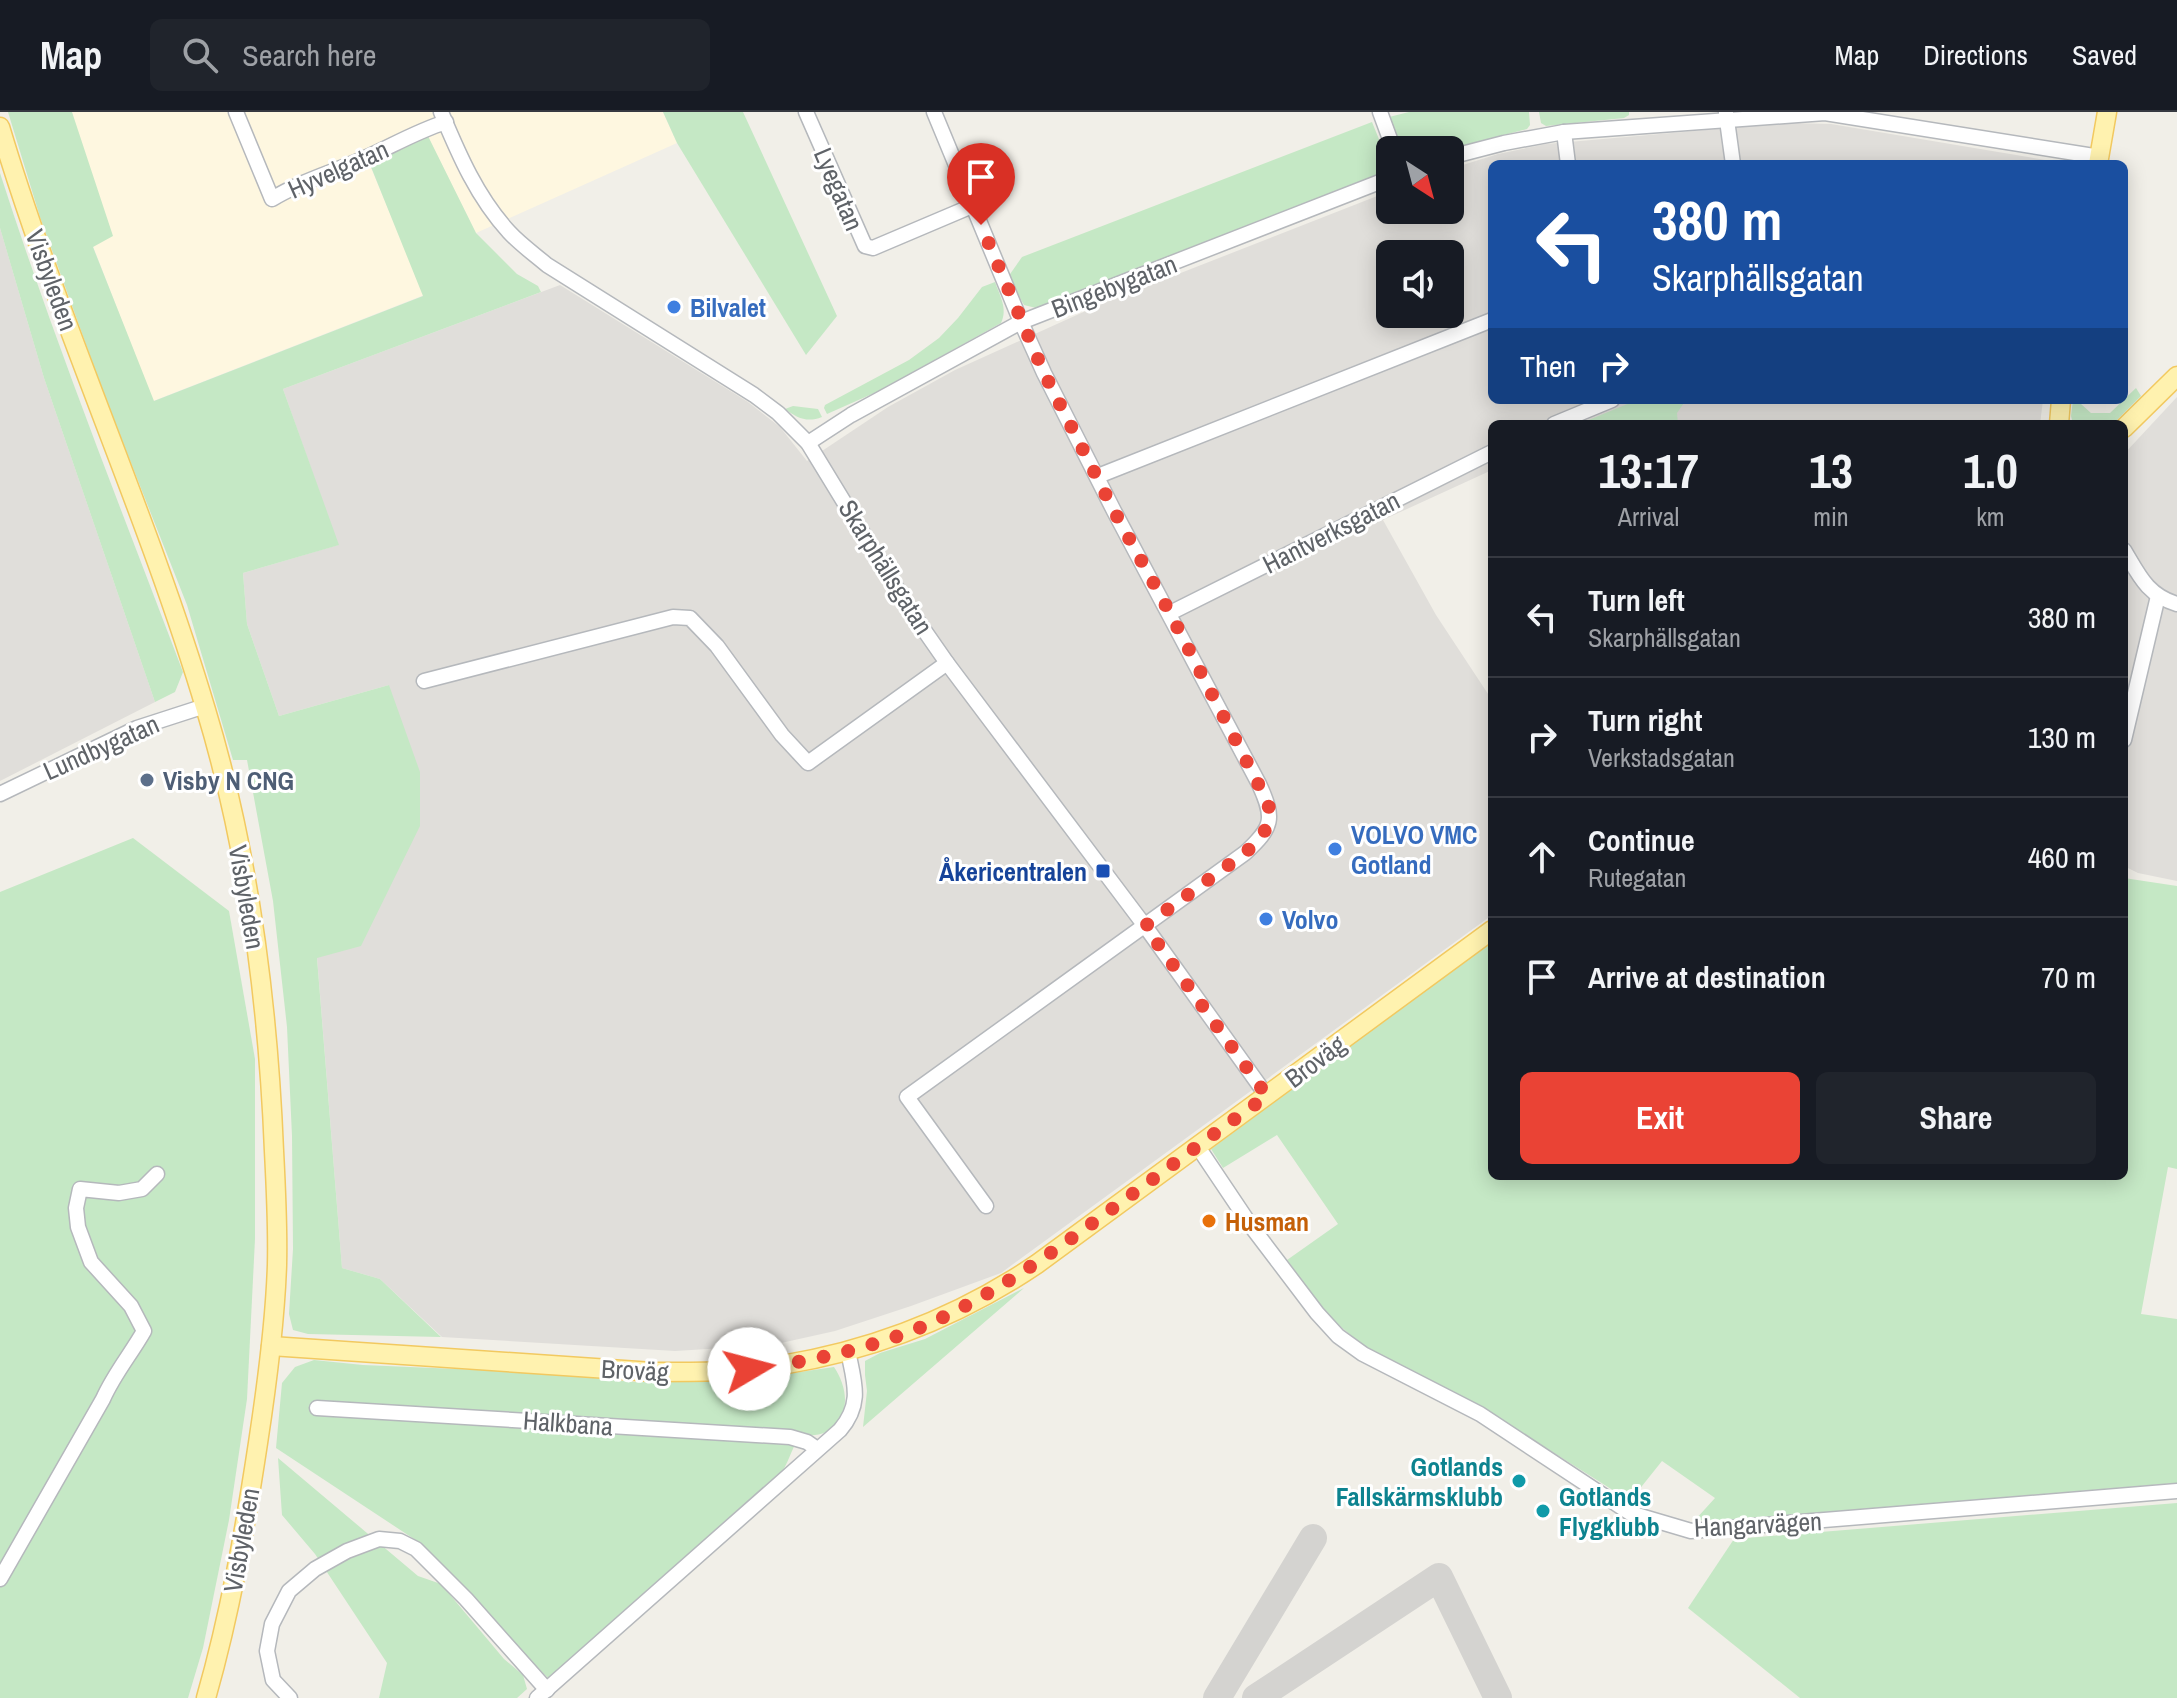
<!DOCTYPE html>
<meta charset="utf-8">
<style>
body{margin:0;font-family:"Archivo Narrow",sans-serif;background:#20242c;color:#f1f3f6;height:100vh;display:flex;flex-direction:column;font-size:30px;white-space:nowrap}
*{box-sizing:border-box;margin:0}
p{font-size:26px;color:#9ea1a6}
.icon{flex:none;width:44px;height:44px;fill:none;stroke:currentColor;stroke-width:2;stroke-linecap:round;stroke-linejoin:round}
.map{position:relative;flex:1;overflow:hidden}
.side{position:absolute;left:1488px;top:308px;width:640px;height:760px;display:flex;flex-direction:column;background:#171b24;border-radius:12px;box-shadow:0 4px 20px #0003}
.side>*{flex:none}
.guide{position:absolute;left:1488px;top:48px;width:640px;height:244px;border-radius:12px;box-shadow:0 4px 20px #0003;background:#1a4fa0;color:#fff;overflow:hidden}
.needle{width:52px;rotate:144deg}
.tools{position:absolute;left:1376px;top:24px;display:grid;gap:16px}
.tools a{display:grid;place-items:center;width:88px;height:88px;border-radius:12px;background:#171b24;box-shadow:0 4px 20px #0003;font-size:40px}
.pin{position:absolute;display:grid;place-items:center;width:68px;height:68px;color:#fff;margin:-82px -34px;border-radius:50% 50% 50% 0;rotate:-45deg;box-shadow:0 0 8px #0007}
.pin .icon{rotate:45deg}
.me{position:absolute;width:88px;margin:-44px;rotate:82deg;stroke-linejoin:round;filter:drop-shadow(0 0 6px #0008)}
.turn{display:flex;align-items:center;gap:28px;height:168px;padding:0 32px;font-size:36px}
.turn .icon{width:104px;height:104px;stroke-width:2.5}
.turn b{display:block;font-size:56px;line-height:68px}
.then{display:flex;align-items:center;height:76px;padding:0 32px;background:#0003;gap:16px;font-size:30px}
.eta{display:flex;justify-content:space-evenly;align-items:center;height:136px;text-align:center}
.eta b{font-size:48px;font-weight:700;line-height:56px}
.button{display:flex;gap:16px;margin-top:auto;padding:16px 32px}
.button a{flex:1;height:92px;border-radius:12px;background:#ea4335;color:#fff;font-size:32px;font-weight:700;line-height:92px;text-align:center}
.button a+a{background:#20242c;color:#f1f3f6}
ul{padding:0;list-style:none}
li{display:flex;align-items:center;gap:24px;height:120px;padding:0 32px;border-top:2px solid #363941}
li div{flex:1}
li b{display:block;font-size:30px}
li em{font-style:normal}
header{display:flex;align-items:center;gap:48px;box-sizing:border-box;height:112px;padding:0 40px;background:#171b24;border-bottom:2px solid #363941}
header strong{font-size:38px}
nav{display:flex;gap:44px;margin-inline-start:auto;font-size:28px}
.search{width:560px;height:72px;background:#20242c;display:flex;align-items:center;gap:20px;box-sizing:border-box;padding:0 28px;border-radius:12px;color:#9ea1a6;font-size:30px}
.map>svg:first-child{display:block}
.commercial{fill:#fef7e0}
.industrial{fill:#e0deda;fill-rule:evenodd}
.green{fill:#c5e8c5}
.lines{fill:none;stroke-linecap:round;stroke-linejoin:round}
.taxiway{stroke:#d4d3d0;stroke-width:28}
.minor-casing{stroke:#b5b8bc;stroke-width:17}
.major-casing{stroke:#f2c960;stroke-width:21}
.minor{stroke:#fff;stroke-width:14}
.major{stroke:#fff2af;stroke-width:18}
.route{stroke:#ea4335;stroke-width:14;stroke-dasharray:0 25.2}
.shop-dot{fill:#3f7fe0;stroke:#fff;stroke-width:3}
.service-dot{fill:#5c6f8a;stroke:#fff;stroke-width:3}
.transit-dot{fill:#1a4fb4;stroke:#fff;stroke-width:3}
.food-dot{fill:#e8710a;stroke:#fff;stroke-width:3}
.culture-dot{fill:#0f9aa8;stroke:#fff;stroke-width:3}
.labels{text-anchor:middle;dominant-baseline:central;stroke-width:6;stroke-linejoin:round;paint-order:stroke}
.street-label{font-size:26px;fill:#5f6368;stroke:#fff}
.shop-label{font-size:26px;font-weight:bold;fill:#366cbe;stroke:#fff;text-anchor:start}
.service-label{font-size:26px;font-weight:bold;fill:#4e5e75;stroke:#fff;text-anchor:start}
.transit-label{font-size:26px;font-weight:bold;fill:#164399;stroke:#fff;text-anchor:end}
.food-label{font-size:26px;font-weight:bold;fill:#c56008;stroke:#fff;text-anchor:start}
.culture-label{font-size:26px;font-weight:bold;fill:#0d838f;stroke:#fff;text-anchor:end}
</style>
<header>
<strong>Map</strong>
<div class="search"><svg class="icon" aria-label="search" viewBox="0 0 24 24"><circle cx="10" cy="10" r="6"/><path d="M15 15l6 6"/></svg>Search here</div>
<nav><a>Map</a><a>Directions</a><a>Saved</a></nav>
</header>
<div class="map">
<svg width="2177" height="1586" viewBox="0 0 2177 1586">
<rect width="100%" height="100%" fill="#f1efe8"/>
<polygon class="commercial" points="72,0 663,0 677,31 476,121 427,23 369,51 424,183 153,289 93,134"/>
<g class="industrial">
<path d="M 1787,11 L 1831,12 L 2069,52 L 1492,52 L 1492,288 L 2043,288 L 2040,312 L 1492,312 L 1492,358 L 1383,408 L 1436,503 L 1492,588 L 1492,803 L 1001,1161 L 911,1194 L 835,1219 L 772,1233 L 675,1239 L 442,1225 L 380,1167 L 342,1156 L 317,845 L 389,573 L 279,604 L 247,512 L 243,461 L 338,433 L 283,277 L 560,173 L 748,290 L 780,315 L 807,349 L 888,295 L 955,258 L 1099,193 L 1390,79 L 1390,98 L 1450,98 L 1450,57 L 1498,42 L 1546,32 ZM 1390,142 L 1450,142 L 1450,202 L 1390,202 Z"/>
<polygon points="0,116 44,266 155,590 0,669"/>
<polygon points="2177,285 2177,769 2138,761 2124,754 2124,342"/>
</g>
<g class="green">
<polygon points="8,0 72,0 113,124 93,135 154,289 423,184 369,50 427,22 476,121 517,162 538,174 541,180 283,277 339,433 243,461 247,512 279,604 389,573 420,660 420,714 361,834 317,846 342,1156 380,1167 441,1225 308,1222 293,1218 289,1202 293,1137 292,1024 287,915 273,789 247,648 233,648 187,493 105,285 40,105"/>
<polygon points="663,0 743,0 837,204 806,243 677,31"/>
<polygon points="1409,0 1529,0 1530,13 1527,17 1446,38 1402,38 1389,5"/>
<polygon points="1539,0 1629,0 1629,3 1624,6 1546,14 1541,11"/>
<polygon points="1372,10 1387,47 1387,53 1383,61 1036,196 1024,193 1008,165 1022,145"/>
<path d="M 0,61 C 54,229 120,394 183,560 L 175,580 L 155,590 L 44,266 L 0,116 Z"/>
<path d="M 995,170 C 1000,184 1008,197 1001,211 L 881,278 L 827,302 L 824,296 L 825,293 L 909,248 L 939,226 L 958,206 L 982,175 Z"/>
<polygon points="2136,276 2141,284 2113,312 2073,312 2071,304 2073,288 2080,288 2081,292 2091,301 2110,301"/>
<polygon points="1637,288 1686,288 1677,301 1678,312 1579,312"/>
<path d="M 793,294 L 818,297 L 822,305 C 807,311 797,306 785,297 Z"/>
<polygon points="133,726 229,799 255,947 255,1127 247,1287 229,1408 203,1536 188,1586 0,1586 0,780"/>
<polygon points="2124,766 2177,774 2177,1057 2168,1055 2141,1202 2177,1207 2177,1371 1718,1409 1695,1408 1715,1386 1662,1349 1630,1389 1475,1291 1366,1236 1328,1204 1287,1148 1338,1112 1277,1023 1223,1056 1211,1037 1492,829 1492,1064 2124,1064"/>
<polygon points="1024,1176 863,1315 867,1279 865,1263 865,1249 880,1241 925,1227"/>
<path d="M 314,1248 L 363,1253 L 531,1260 L 636,1270 L 751,1267 L 834,1255 C 848,1276 852,1305 826,1320 C 816,1325 806,1321 797,1330 C 792,1336 788,1351 783,1358 L 548,1566 L 414,1427 L 276,1336 L 282,1271 L 295,1255 Z"/>
<polygon points="278,1346 418,1464 441,1472 504,1547 523,1563 527,1577 517,1586 379,1586 387,1551 315,1442 282,1403"/>
<polygon points="2177,1391 2177,1586 1800,1586 1688,1496 1734,1427"/>
</g>
<g class="lines">
<g class="taxiway">
<polyline points="1217,1586 1313,1426"/>
<polyline points="1256,1586 1439,1465 1498,1586"/>
</g>
<defs>
<g id="minor">
<path d="M 236,0 L 272,87 C 301,69 334,60 365,46 C 392,34 417,19 446,10"/>
<path d="M 441,0 C 459,43 477,85 509,120 C 520,132 534,142 547,153 L 754,283 L 778,301 L 808,331 L 908,495 L 947,551 L 1145,814 L 1267,984"/>
<polyline points="806,0 865,134 873,136 972,94"/>
<path d="M 934,0 L 1021,210 L 1044,261 L 1114,399 L 1259,672 C 1275,707 1273,715 1245,741 L 907,985 L 986,1094"/>
<polyline points="1380,0 1394,38"/>
<polyline points="1726,1 1733,52"/>
<polyline points="1564,20 1568,52"/>
<polyline points="1450,45 1504,31 1564,20 1825,1 2100,45"/>
<polyline points="1554,312 1612,288"/>
<polyline points="808,331 851,303 1021,210 1390,66"/>
<polyline points="1098,364 1492,208"/>
<path d="M 2124,438 C 2139,463 2147,483 2177,492"/>
<polyline points="1170,501 1492,340"/>
<polyline points="424,569 673,505 690,506 717,534 782,623 808,651 947,551"/>
<polyline points="2124,628 2158,484"/>
<polyline points="0,682 137,616 205,594"/>
<polyline points="1198,1035 1251,1114 1317,1201 1338,1224 1363,1242 1480,1302 1630,1401 1691,1419 2177,1379"/>
<polyline points="317,1296 790,1325 807,1330 817,1337"/>
<path d="M 0,1467 L 103,1287 C 114,1262 131,1242 144,1219 L 131,1194 L 91,1150 L 78,1115 L 76,1096 L 80,1077 L 119,1081 L 142,1077 L 157,1062"/>
<polyline points="290,1586 273,1568 267,1539 272,1512 289,1479 315,1457 347,1439 379,1427 400,1429 416,1437 466,1487 547,1578"/>
<path d="M 537,1586 L 840,1318 C 863,1291 854,1270 848,1239"/>
</g>
<g id="major">
<path d="M 0,15 C 59,212 147,400 206,598 C 249,740 268,891 274,1039 C 276,1077 278,1115 277,1153 C 275,1213 267,1272 258,1331 C 245,1417 230,1502 206,1586"/>
<polyline points="2098,52 2107,0"/>
<polyline points="2059,312 2061,288"/>
<polyline points="2124,316 2177,264"/>
<path d="M 271,1234 L 653,1260 C 696,1260 739,1260 782,1253 C 873,1238 960,1204 1037,1152 L 1492,818"/>
</g>
</defs>
<use href="#minor" class="minor-casing"/>
<use href="#major" class="major-casing"/>
<use href="#minor" class="minor"/>
<use href="#major" class="major"/>
</g>
<g class="lines">
<path class="route" d="M 749,1257 C 810,1250 874,1236 931,1211 C 994,1182 1049,1143 1105,1102 C 1159,1063 1213,1022 1267,984 L 1145,814 L 1245,741 L 1262,725 L 1269,709 L 1270,699 L 1267,689 L 1170,501 L 1114,399 L 1044,261 L 981,113"/>
</g>
<g class="shop-dot">
<circle cx="674" cy="195" r="8"/>
<circle cx="1335" cy="737" r="8"/>
<circle cx="1266" cy="807" r="8"/>
</g>
<circle class="service-dot" cx="147" cy="668" r="8"/>
<rect class="transit-dot" x="1095" y="751" width="16" height="16" rx="4"/>
<circle class="food-dot" cx="1209" cy="1109" r="8"/>
<g class="culture-dot">
<circle cx="1519" cy="1369" r="8"/>
<circle cx="1543" cy="1399" r="8"/>
</g>
<g class="labels">
<g class="street-label">
<text transform="translate(338 57) rotate(-24)">Hyvelgatan</text>
<text transform="translate(839 77) rotate(67)">Lyegatan</text>
<text transform="translate(52 168) rotate(70)">Visbyleden</text>
<text transform="translate(1114 174) rotate(-21)">Bingebygatan</text>
<text transform="translate(1331 420) rotate(-27)">Hantverksgatan</text>
<text transform="translate(886 455) rotate(58)">Skarphällsgatan</text>
<text transform="translate(101 635) rotate(-24)">Lundbygatan</text>
<text transform="translate(247 785) rotate(80)">Visbyleden</text>
<text transform="translate(1315 949) rotate(-37)">Broväg</text>
<text transform="translate(635 1258) rotate(3)">Broväg</text>
<text transform="translate(568 1311) rotate(4)">Halkbana</text>
<text transform="translate(1758 1412) rotate(-3)">Hangarvägen</text>
<text transform="translate(241 1428) rotate(-80)">Visbyleden</text>
</g>
<g class="shop-label">
<text x="690" y="195">Bilvalet</text>
<text x="1351" y="722">VOLVO VMC<tspan x="1351" dy="30">Gotland</tspan></text>
<text x="1282" y="807">Volvo</text>
</g>
<g class="service-label">
<text x="163" y="668">Visby N CNG</text>
</g>
<g class="transit-label">
<text x="1087" y="759">Åkericentralen</text>
</g>
<g class="food-label">
<text x="1225" y="1109">Husman</text>
</g>
<g class="culture-label">
<text x="1503" y="1354">Gotlands<tspan x="1503" dy="30">Fallskärmsklubb</tspan></text>
<text x="1559" y="1384" text-anchor="start">Gotlands<tspan x="1559" dy="30">Flygklubb</tspan></text>
</g>
</g>
</svg>
<div class="tools">
<a><svg class="needle" viewBox="-14 -14 28 28"><path d="M0-13l5 13h-10z" fill="#e53935"/><path d="M0 13l5-13h-10z" fill="#9ea1a6"/></svg></a>
<a><svg class="icon" aria-label="sound" viewBox="0 0 24 24"><path d="M4 9h4l5-4v14l-5-4H4zM17 9q2 3 0 6"/></svg></a>
</div>
<div class="pin" style="left:981px;top:113px;background:#d93025"><svg class="icon" aria-label="arrive" viewBox="0 0 24 24"><path d="M6 21V4h12l-3 4 3 4H6"/></svg></div>
<svg class="me" style="left:749px;top:1257px" viewBox="-20 -20 40 40"><circle r="19" fill="#fff"/><path d="M0-13L10 11 0 6-10 11z" fill="#ea4335"/></svg>
<div class="guide">
<div class="turn"><svg class="icon" aria-label="left" viewBox="0 0 24 24"><path d="M17 20v-9H6M10 6l-5 5 5 5"/></svg><div><b>380 m</b>Skarphällsgatan</div></div>
<div class="then">Then<svg class="icon" aria-label="right" viewBox="0 0 24 24"><path d="M7 20v-9h11M14 6l5 5-5 5"/></svg></div>
</div>
<section class="side">
<div class="eta">
<div><b>13:17</b><p>Arrival</p></div>
<div><b>13</b><p>min</p></div>
<div><b>1.0</b><p>km</p></div>
</div>
<ul>
<li><svg class="icon" aria-label="left" viewBox="0 0 24 24"><path d="M17 20v-9H6M10 6l-5 5 5 5"/></svg><div><b>Turn left</b><p>Skarphällsgatan</p></div><em>380 m</em></li>
<li><svg class="icon" aria-label="right" viewBox="0 0 24 24"><path d="M7 20v-9h11M14 6l5 5-5 5"/></svg><div><b>Turn right</b><p>Verkstadsgatan</p></div><em>130 m</em></li>
<li><svg class="icon" aria-label="ahead" viewBox="0 0 24 24"><path d="M12 20V5M6 11l6-6 6 6"/></svg><div><b>Continue</b><p>Rutegatan</p></div><em>460 m</em></li>
<li><svg class="icon" aria-label="arrive" viewBox="0 0 24 24"><path d="M6 21V4h12l-3 4 3 4H6"/></svg><div><b>Arrive at destination</b></div><em>70 m</em></li>
</ul>
<div class="button"><a>Exit</a><a>Share</a></div>
</section>
</div>
